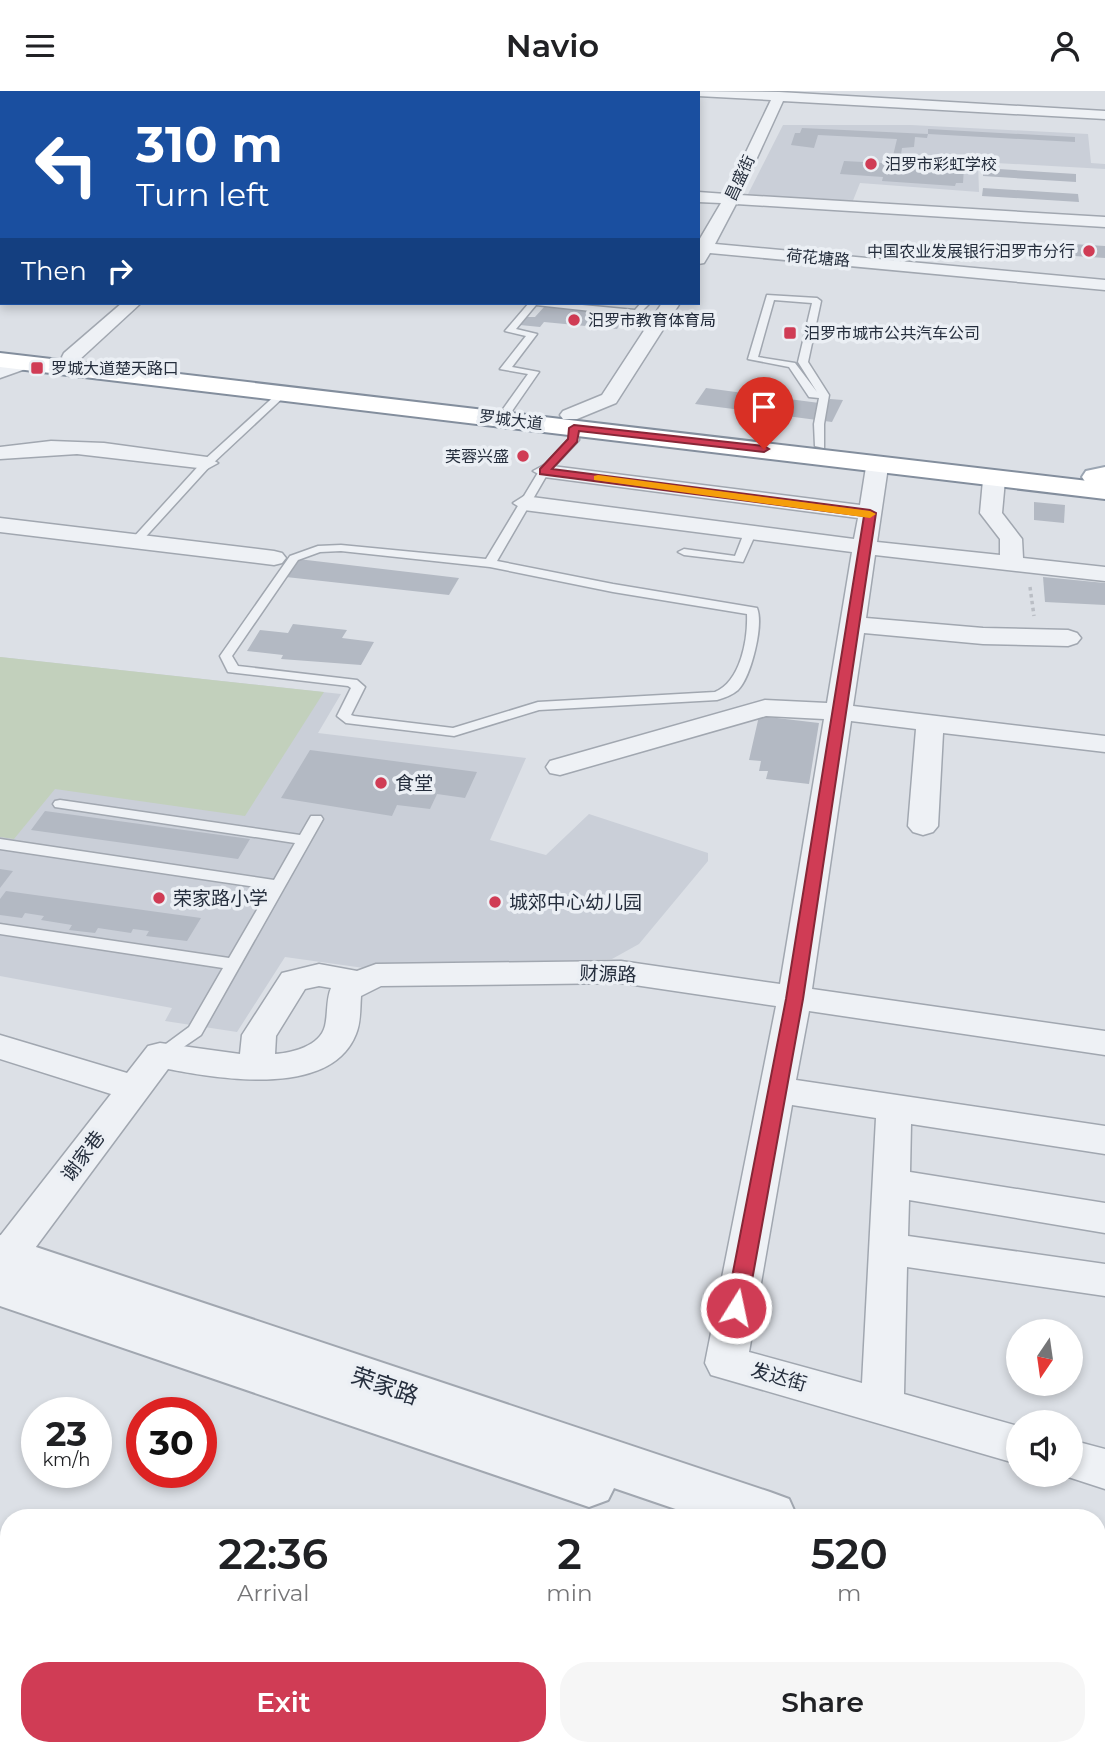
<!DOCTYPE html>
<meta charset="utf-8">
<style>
body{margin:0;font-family:Montserrat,"Noto Sans SC",sans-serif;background:#f6f6f6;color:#202124;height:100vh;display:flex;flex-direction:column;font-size:26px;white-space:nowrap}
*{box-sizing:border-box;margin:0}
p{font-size:23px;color:#757577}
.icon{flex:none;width:38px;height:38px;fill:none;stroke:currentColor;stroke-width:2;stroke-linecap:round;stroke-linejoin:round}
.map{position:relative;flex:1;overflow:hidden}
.sheet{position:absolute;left:0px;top:1418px;width:1106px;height:247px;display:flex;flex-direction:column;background:#fff;border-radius:28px 28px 0 0;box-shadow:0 4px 10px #0003}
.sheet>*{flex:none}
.banner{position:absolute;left:0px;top:0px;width:700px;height:214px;box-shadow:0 4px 10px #0003;background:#1a4fa0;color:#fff;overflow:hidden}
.needle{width:46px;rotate:193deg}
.tools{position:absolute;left:1006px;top:1228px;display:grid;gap:14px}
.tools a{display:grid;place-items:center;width:77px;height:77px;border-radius:50%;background:#fff;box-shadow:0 4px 10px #0003;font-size:35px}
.speed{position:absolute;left:21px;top:1306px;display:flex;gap:14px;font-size:35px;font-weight:700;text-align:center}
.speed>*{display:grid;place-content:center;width:91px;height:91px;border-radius:50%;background:#fff;box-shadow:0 4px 10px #0003;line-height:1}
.speed small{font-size:18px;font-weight:400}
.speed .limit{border:10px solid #d22;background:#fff;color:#111}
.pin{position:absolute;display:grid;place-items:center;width:60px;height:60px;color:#fff;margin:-72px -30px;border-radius:50% 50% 50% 0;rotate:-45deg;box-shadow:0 0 7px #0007}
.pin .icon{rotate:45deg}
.me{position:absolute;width:77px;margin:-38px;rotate:10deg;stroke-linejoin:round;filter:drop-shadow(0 0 5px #0008)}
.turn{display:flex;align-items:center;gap:24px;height:147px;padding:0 21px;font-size:32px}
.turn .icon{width:91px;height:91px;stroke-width:2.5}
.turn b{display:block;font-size:49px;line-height:60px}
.then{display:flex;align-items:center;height:66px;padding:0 21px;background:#0003;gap:14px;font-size:26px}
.eta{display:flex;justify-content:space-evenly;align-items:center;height:119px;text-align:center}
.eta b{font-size:42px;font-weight:600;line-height:49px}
.primary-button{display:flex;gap:14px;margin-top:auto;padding:14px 21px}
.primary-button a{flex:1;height:80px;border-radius:28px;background:#d03c55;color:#fff;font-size:28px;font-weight:600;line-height:80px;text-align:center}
.primary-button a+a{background:#f6f6f6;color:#202124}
header{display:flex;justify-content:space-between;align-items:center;height:91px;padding:0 21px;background:#fff;font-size:32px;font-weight:600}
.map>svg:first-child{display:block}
.built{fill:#cacfd8}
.green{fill:#c2d0bc}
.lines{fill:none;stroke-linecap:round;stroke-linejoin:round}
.stream{fill:#95afc8;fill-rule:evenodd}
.building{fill:#b3b9c3}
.service-casing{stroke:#a1a7b0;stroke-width:3}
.minor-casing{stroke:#a1a7b0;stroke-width:3}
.tertiary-casing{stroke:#a1a7b0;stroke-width:4}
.primary-casing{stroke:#9ba5b2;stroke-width:4}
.trunk-casing{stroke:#838e9d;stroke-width:4}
.path{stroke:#babec5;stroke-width:3.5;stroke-dasharray:3.5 3.5;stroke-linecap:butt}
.service{fill:#eef1f5;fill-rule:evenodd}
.minor{fill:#eef1f5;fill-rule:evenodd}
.tertiary{fill:#eef1f5;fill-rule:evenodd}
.primary{fill:#fff;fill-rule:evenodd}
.trunk{fill:#fff;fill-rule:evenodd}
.route{fill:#d03c55;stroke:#872737;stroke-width:2}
.slow{fill:#f59e0b}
.poi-dot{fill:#d03c55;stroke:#ebeff4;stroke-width:2.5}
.labels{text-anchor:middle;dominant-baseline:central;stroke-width:7;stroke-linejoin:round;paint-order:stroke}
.far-poi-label{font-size:16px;fill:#252e3d;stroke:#ebeff4;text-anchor:start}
.far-street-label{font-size:16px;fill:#252e3d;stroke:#ebeff4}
.poi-label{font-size:19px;fill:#252e3d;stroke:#ebeff4;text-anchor:start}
.street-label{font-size:19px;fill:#252e3d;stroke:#ebeff4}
.near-street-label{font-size:23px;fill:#252e3d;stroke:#ebeff4}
</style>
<header><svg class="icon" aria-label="menu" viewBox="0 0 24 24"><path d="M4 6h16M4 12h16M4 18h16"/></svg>Navio<svg class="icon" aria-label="person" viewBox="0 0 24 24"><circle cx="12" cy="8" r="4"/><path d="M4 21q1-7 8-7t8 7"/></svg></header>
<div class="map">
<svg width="1105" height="1664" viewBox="0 0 1105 1664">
<rect width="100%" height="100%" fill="#dce0e6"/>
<g class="built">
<polygon points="783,34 911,34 1088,43 1091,72 1105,73 1105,78 978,71 979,101 860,92 852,112 746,107"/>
<polygon points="0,566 341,603 318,642 526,667 490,749 546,764 589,723 708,762 708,770 639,853 612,868 364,877 285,866 237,941 165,930 172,917 0,885"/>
</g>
<polygon class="green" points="0,566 324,601 245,725 55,698 14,748 0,746"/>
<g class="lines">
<g class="stream">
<polygon points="431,0 436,0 429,2"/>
<polygon points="2,205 2,209 0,210 0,206"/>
</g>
</g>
<g class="building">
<polygon points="802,37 928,43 927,47 915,46 914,56 902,57 900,70 964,76 963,92 956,92 955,95 882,90 883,86 840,83 844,70 882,72 883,69 892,69 897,48 818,44 814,57 791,54 795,42 800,42"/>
<polygon points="928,38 1075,46 1075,51 928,43"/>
<polygon points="983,77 1076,83 1076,91 983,85"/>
<polygon points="983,97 1078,103 1079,111 982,105"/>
<polygon points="1073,153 1105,155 1105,167 1074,165"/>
<polygon points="544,216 626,224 617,238 544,231 540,236 520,234 527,226 535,226"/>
<polygon points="706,297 827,313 830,308 843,309 832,331 695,313"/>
<polygon points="1034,411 1065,414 1064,432 1034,429"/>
<polygon points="298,468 459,487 449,504 286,486"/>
<polygon points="1043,486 1105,492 1105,514 1045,511"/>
<polygon points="293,533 347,539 342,547 374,551 361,574 281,568 283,564 247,560 260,539 288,542"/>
<polygon points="759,625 819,632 809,693 766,688 768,680 759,680 761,670 749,669"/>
<polygon points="310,659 477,681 465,707 437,703 430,718 397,714 392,725 281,707"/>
<polygon points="45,720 250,748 238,768 31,739"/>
<polygon points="0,778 13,780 0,797"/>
<polygon points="6,800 201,827 187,850 146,845 149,840 133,838 131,842 98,837 95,842 69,839 72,834 41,829 44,825 25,822 22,827 0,824 0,808"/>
</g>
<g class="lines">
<defs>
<g id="service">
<path d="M 767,204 L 817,207 L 821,210 L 808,271 L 829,304 L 824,333 L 824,357 L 815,355 L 814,333 L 819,307 L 809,306 L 789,276 L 748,268 ZM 774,209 L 812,212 L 798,271 L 817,301 L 795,272 L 758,266 Z"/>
<polygon points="529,212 561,212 635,219 641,212 650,212 637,225 536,214 516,238 537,243 512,276 539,281 512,320 508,321 503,318 528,283 500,278 526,245 505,240"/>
<polygon points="279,301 287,303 211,374 140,452 132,452 132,448 203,370"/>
<path d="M 574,334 L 579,337 L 579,349 L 548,382 L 497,470 L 613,493 L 757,517 C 764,534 751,586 738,599 C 732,604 724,607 717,609 L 539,619 L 454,645 L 346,632 L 337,625 L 351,597 L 348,595 L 228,581 L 220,565 L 290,465 L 318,455 L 341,454 L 486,468 L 539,380 L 569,348 L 569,337 ZM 341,460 L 490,476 L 613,501 L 747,523 C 748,548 741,590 715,601 L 538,611 L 453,637 L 354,625 L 351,624 L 365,596 L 357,589 L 238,575 L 232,565 L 298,469 L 320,461 Z"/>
<polygon points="750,439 756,442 743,471 684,464 678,461 684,458 735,465 744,442"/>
<polygon points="60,709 300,744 311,725 321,725 323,728 201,944 166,968 154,968 151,964 189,936 223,877 0,843 0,833 229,867 269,798 0,758 0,748 274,789 295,752 55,716 53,713 55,710"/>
</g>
<g id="minor">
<polygon points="673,0 779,1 1105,20 1105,28 783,10 740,104 1105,126 1105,136 736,113 715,153 1105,189 1105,199 710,162 704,172 698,173 698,151 721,112 698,111 698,101 726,103 771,9 698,5 698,2"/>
<rect x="0" y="7" width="2" height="8"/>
<rect x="0" y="96" width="2" height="8"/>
<polygon points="122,212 141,212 78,270 64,270 62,266 64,262"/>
<polygon points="662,212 680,212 616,312 577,328 563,328 560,324 563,320 602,304"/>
<polygon points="24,266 31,268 33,272 31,276 0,287 0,274"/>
<polygon points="51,350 104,352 207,366 218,372 207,378 77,363 0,368 0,356"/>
<path d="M 877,370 L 888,376 L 877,451 L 1000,464 L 1000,448 L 980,422 L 983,389 L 994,383 L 1005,389 L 1002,422 L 1022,448 L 1023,467 L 1105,476 L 1105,490 L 875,464 L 866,527 L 983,537 L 1068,539 L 1077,542 L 1081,547 L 1077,552 L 1068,555 L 983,553 L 864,542 L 853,615 L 1105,645 L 1105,661 L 943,642 L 938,735 L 933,741 L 923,744 L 913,741 L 908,735 L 916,638 L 851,630 L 812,898 L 1105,940 L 1105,964 L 809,920 L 796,989 L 1105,1035 L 1105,1063 L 911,1033 L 910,1081 L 1105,1112 L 1105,1142 L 909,1109 L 908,1145 L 1105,1173 L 1105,1205 L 907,1176 L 904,1303 L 1018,1335 L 1018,1373 L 711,1284 L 705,1272 L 776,915 L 621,892 L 381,895 L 361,905 C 360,918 361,931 356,943 C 331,1007 220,988 168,978 L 21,1176 L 7,1181 L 0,1178 L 0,1145 L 111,1003 L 0,968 L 0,944 L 127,982 L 148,955 L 160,952 L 240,963 L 242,944 L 282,882 L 319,873 L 357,880 L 376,873 L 621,870 L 780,893 L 824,628 L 766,625 L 560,684 L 550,682 L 546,676 L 550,670 L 765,609 L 827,612 L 852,461 L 524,419 L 513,412 L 524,405 L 854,448 L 858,427 L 544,386 L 533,380 L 544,374 L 860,414 L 866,376 ZM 319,895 L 331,897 C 326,909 328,923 325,935 C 320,955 292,962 275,963 L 276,945 L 305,898 ZM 792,1014 L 876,1027 L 862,1292 L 749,1261 Z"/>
<polygon points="0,427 274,460 282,462 286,467 282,472 274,474 0,441"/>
<polygon points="1071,1349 1105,1358 1105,1398 1062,1384 1071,1384"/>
</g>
<g id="tertiary">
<polygon points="0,1144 770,1401 789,1408 797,1426 699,1426 614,1397 608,1409 589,1416 0,1215"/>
<polygon points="1097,1510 1105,1513 1105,1569 1097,1566"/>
</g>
<polygon id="primary" points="1105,376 1105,392 1086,392 1082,386 1086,380"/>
<polygon id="trunk" points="0,262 1105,392 1105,408 0,276"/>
</defs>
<use href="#service" class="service-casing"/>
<use href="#minor" class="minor-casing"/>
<use href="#tertiary" class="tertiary-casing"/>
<use href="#primary" class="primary-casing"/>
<use href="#trunk" class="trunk-casing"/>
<polyline class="path" points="1030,496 1034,525"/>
<use href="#service" class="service"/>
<use href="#minor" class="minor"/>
<use href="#tertiary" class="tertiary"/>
<use href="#primary" class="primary"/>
<use href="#trunk" class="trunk"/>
</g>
<polygon class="route" points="574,334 764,355 769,358 764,361 579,340 577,351 552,378 870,419 876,422 803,908 747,1217 744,1223 729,1223 726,1217 786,908 864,425 540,383 540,378 568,348 569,337"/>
<polygon class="slow" points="598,384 870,420 876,423 870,427 594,389 594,385"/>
<g class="poi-dot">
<circle cx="871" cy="73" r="7"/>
<circle cx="1089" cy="160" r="7"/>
<circle cx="574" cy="229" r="7"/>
<rect x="783" y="235" width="14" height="14" rx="3.5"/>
<rect x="30" y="270" width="14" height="14" rx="3.5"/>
<circle cx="523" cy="365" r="7"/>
<circle cx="381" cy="692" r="7"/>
<circle cx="159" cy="807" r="7"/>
<circle cx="495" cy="811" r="7"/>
</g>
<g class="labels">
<g class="far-poi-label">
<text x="885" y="73">汨罗市彩虹学校</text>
<text x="1075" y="160" text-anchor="end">中国农业发展银行汨罗市分行</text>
<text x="588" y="229">汨罗市教育体育局</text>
<text x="804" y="242">汨罗市城市公共汽车公司</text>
<text x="51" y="277">罗城大道楚天路口</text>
<text x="509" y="365" text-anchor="end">芙蓉兴盛</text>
</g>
<g class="far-street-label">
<text transform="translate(740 87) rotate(-65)">昌盛街</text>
<text transform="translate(818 167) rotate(5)">荷花塘路</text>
<text transform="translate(511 329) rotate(7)">罗城大道</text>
</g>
<g class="poi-label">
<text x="395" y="692">食堂</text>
<text x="173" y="807">荣家路小学</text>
<text x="509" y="811">城郊中心幼儿园</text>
</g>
<g class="street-label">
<text transform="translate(608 883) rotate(2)">财源路</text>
<text transform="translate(83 1065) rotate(-53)">谢家巷</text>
<text transform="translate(779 1286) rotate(16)">发达街</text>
</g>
<g class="near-street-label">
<text transform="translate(385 1295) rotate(19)">荣家路</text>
</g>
</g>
</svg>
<div class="tools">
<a><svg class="needle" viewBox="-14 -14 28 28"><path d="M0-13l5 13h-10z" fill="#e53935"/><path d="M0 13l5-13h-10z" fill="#757577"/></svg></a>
<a><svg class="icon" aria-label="sound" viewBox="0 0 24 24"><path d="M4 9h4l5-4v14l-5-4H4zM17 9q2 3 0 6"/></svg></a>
</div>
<div class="speed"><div>23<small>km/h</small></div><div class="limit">30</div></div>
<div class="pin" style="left:764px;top:358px;background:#d93025"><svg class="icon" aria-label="arrive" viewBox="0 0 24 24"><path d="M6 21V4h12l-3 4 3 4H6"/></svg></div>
<svg class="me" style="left:736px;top:1217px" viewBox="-20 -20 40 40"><circle r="17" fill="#d03c55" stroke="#fff" stroke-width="3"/><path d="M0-11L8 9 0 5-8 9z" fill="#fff"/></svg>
<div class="banner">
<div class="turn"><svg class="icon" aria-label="left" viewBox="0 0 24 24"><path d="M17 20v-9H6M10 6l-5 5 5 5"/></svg><div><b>310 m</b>Turn left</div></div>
<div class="then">Then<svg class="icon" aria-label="right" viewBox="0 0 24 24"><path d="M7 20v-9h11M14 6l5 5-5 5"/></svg></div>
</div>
<section class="sheet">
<div class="eta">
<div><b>22:36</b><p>Arrival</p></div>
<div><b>2</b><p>min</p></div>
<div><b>520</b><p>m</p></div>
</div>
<div class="primary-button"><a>Exit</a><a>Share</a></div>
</section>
</div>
